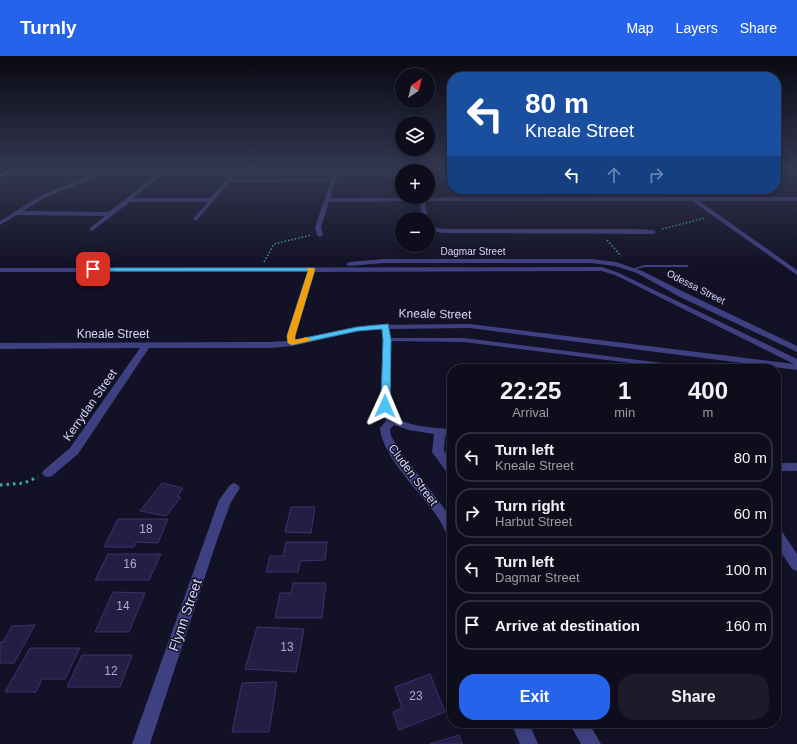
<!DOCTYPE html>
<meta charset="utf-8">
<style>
body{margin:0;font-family:Helvetica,sans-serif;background:#1c1b29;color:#f1f3f6;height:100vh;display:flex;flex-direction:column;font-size:15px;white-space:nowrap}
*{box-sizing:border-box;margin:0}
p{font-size:13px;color:#9b9ca3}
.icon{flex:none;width:22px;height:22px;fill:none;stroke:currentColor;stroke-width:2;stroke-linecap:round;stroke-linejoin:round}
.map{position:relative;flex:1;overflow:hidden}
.side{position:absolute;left:447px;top:308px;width:334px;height:364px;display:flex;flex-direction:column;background:#0e0d1c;border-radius:16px;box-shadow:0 2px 10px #0003,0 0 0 1px #2e2d3b}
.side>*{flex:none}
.banner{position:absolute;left:447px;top:16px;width:334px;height:122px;border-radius:16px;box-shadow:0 2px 10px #0003,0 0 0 1px #2e2d3b;background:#1a4fa0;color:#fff;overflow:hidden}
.needle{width:26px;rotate:35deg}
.fabs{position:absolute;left:395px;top:12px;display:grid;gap:8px}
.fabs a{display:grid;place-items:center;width:40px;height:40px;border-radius:50%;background:#0e0d1c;box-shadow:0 2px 10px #0003,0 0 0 1px #2e2d3b;font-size:20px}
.pin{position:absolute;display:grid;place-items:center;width:34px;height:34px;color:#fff;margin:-17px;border-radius:8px;box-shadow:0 2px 6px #0006}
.me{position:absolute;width:44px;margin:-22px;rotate:1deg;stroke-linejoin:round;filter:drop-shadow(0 0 3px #0008)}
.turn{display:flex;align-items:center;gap:14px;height:84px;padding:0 12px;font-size:18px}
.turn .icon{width:52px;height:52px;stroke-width:2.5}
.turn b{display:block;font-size:28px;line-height:34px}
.lanes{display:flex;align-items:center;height:38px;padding:0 12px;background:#0003;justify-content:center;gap:20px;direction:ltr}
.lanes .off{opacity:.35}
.eta{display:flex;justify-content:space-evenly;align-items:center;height:68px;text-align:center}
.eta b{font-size:24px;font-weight:700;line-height:28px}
.button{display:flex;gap:8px;margin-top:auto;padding:8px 12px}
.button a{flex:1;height:46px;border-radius:16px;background:#2563eb;color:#fff;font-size:16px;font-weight:700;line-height:46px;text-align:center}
.button a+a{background:#1c1b29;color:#f1f3f6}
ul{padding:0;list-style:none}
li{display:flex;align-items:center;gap:12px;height:50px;margin:0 8px 6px;padding:0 4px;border:2px solid #2e2d3b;border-radius:16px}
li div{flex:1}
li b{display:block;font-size:15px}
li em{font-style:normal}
header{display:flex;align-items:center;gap:24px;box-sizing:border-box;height:56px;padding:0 20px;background:#2563eb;color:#fff}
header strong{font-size:19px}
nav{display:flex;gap:22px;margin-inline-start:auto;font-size:14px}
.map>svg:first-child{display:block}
.building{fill:#241e45;stroke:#3b326f}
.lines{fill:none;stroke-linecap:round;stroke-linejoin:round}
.path-far1{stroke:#38b0a2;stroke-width:1.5;stroke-dasharray:1.5 2;stroke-linecap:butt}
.path{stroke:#38b0a2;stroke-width:3;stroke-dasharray:2.5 4;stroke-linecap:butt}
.lane{fill:#3f4081;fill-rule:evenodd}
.street{fill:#3f4081;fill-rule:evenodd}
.secondary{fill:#7579f5;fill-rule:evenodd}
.route{fill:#4fc3f7;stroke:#337fa1}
.slow{fill:#f59e0b}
.labels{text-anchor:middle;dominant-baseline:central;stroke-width:3;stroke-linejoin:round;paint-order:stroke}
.far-street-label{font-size:10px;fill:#dad8fc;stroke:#131125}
.street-label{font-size:12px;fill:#dad8fc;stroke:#131125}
.near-number-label{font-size:12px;fill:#acaace}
.near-street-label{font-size:14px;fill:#dad8fc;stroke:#131125}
</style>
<header>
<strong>Turnly</strong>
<nav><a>Map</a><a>Layers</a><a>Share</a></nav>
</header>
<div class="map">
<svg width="797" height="688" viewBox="0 0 797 688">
<rect width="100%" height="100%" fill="#131125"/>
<g class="building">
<polygon points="203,113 226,113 223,116 201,115"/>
<polygon points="162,427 183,432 177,441 181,441 166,460 140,455"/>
<polygon points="291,451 315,451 311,477 285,476"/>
<polygon points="118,463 168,463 158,487 136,486 134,491 104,491"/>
<polygon points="286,486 327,486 325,504 300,505 298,516 266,516 270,500 283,500"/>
<polygon points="108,498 161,498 149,524 95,524"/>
<polygon points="293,527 326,527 322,562 275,562 280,537 291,537"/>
<polygon points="113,536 145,537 129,576 95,576"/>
<polygon points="35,569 14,607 0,607 0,586 3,586 12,570"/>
<polygon points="257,571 304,573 296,616 245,613"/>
<polygon points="30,592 80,592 65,623 42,623 36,636 5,636"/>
<polygon points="82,599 132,599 120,631 67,631"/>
<polygon points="430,618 445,656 399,674 393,656 402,652 395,631"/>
<polygon points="277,626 269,676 232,676 242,627"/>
<polygon points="459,679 462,688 430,688"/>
</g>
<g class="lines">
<g class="path-far1">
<polyline points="662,173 705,162"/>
<polyline points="607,184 621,200"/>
<polyline points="264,206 274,188 311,179"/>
</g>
<polyline class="path" points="0,429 24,427 38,421"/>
<g class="lane">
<polygon points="644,209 687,209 689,210 687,211 644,211 634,214 632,213"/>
<polygon points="387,282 464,282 694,311 697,313 679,313 464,286 385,285 384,284 385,283"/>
</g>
<g class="street">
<polygon points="102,113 107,113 91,123 46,141 23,155 109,156 164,113 169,113 166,116 235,116 237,117 235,118 163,118 133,142 210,142 232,119 234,120 231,124 332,123 335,113 339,113 330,142 797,141 797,145 699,145 797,214 797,219 692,145 425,145 428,163 422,163 420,145 329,146 321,171 323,179 320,181 317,179 315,171 331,125 229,126 196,165 193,163 208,146 130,146 92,175 90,174 90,172 105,160 17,159 0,169 0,165 42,139 87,121"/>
<rect x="776" y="113" width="21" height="2"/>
<polygon points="402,117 402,119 387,121 385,120"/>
<polygon points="428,170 442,173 635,173 653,174 656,176 653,178 442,177 428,174"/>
<polygon points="384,203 591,203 616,206 642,215 686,237 797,290 797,296 680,241 637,217 615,210 591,207 384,207 349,210 346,208 349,206"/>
<path d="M 602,211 L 619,217 L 797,303 L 797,314 L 470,272 L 390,273 L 391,284 L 390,351 C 392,371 436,372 452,373 L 452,381 L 445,380 L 444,395 L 452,407 L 452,419 L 448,418 L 432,396 L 434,378 L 409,374 L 394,369 L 390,373 L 391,380 L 402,398 L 451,461 L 452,480 L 447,479 C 444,472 441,466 437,460 C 420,436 382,400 380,372 L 386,365 L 381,358 L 380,352 L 383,284 L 381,273 L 369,273 L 292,290 L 271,292 L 149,292 L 78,398 L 52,420 L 48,421 L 44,420 L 42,417 L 44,414 L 70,392 L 140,292 L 0,293 L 0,287 L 271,286 L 287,285 L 287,279 L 308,216 L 0,216 L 0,212 ZM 601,215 L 615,219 L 794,308 L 470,268 L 369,269 L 296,284 L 295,279 L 315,216 Z"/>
<rect x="776" y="407" width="21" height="8"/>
<polygon points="234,427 238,429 240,432 231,446 216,487 150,688 132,688 219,444 230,429"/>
<polygon points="776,473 781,474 797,498 797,515 792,513 776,489"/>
<polygon points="511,667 529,667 538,688 520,688"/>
<polygon points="569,667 589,667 601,688 581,688"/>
</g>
<polygon class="secondary" points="12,113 17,113 0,121 0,118"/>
</g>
<linearGradient id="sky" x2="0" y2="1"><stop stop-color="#0a0914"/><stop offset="0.54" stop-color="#333851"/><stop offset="1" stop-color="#333851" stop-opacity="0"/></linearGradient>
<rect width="797" height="209" fill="url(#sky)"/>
<polygon class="route" points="91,212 314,212 315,213 295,280 295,284 357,271 388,268 391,284 390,350 385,353 381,350 383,284 382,273 357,275 292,289 288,287 287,280 308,215 93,215 90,213"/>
<polygon class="slow" points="307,212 312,212 315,213 295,280 295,284 307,281 311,284 309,285 292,289 288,287 287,280 308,215"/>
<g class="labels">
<g class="far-street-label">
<text x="473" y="195">Dagmar Street</text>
<text transform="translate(696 231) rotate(27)">Odessa Street</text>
</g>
<g class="street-label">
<text transform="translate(435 258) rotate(1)">Kneale Street</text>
<text x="113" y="278">Kneale Street</text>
<text transform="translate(90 349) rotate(-55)">Kerrydan Street</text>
<text transform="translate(413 419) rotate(53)">Cluden Street</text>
</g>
<g class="near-number-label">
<text x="146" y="473">18</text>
<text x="130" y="508">16</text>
<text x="123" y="550">14</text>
<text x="287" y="591">13</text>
<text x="111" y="615">12</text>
<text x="416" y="640">23</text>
</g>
<g class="near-street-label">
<text transform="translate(185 559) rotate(-71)">Flynn Street</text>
</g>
</g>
</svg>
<div class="fabs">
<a><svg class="needle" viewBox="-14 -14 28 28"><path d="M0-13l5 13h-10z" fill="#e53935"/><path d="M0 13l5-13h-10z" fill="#9b9ca3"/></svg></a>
<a><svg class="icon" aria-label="layers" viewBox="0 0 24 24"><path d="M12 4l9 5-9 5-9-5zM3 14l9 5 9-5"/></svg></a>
<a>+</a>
<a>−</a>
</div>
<div class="pin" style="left:93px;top:213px;background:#d93025"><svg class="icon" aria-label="arrive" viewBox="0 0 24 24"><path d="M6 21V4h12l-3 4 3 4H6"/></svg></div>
<svg class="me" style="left:385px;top:350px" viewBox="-20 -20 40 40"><path d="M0-17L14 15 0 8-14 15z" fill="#4fc3f7" stroke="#fff" stroke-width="4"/></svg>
<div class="banner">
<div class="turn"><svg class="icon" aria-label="left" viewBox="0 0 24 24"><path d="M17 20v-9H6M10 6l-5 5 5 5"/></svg><div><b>80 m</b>Kneale Street</div></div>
<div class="lanes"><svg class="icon" aria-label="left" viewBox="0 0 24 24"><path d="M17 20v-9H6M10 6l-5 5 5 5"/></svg><svg class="icon off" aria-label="ahead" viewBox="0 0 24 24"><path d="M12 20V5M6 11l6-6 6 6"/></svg><svg class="icon off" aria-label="right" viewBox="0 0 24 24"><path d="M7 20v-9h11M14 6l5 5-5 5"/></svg></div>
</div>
<section class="side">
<div class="eta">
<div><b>22:25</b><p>Arrival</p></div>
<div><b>1</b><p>min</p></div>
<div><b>400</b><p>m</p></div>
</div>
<ul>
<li><svg class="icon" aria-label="left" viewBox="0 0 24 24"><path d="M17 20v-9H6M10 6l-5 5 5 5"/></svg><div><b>Turn left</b><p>Kneale Street</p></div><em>80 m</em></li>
<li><svg class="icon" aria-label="right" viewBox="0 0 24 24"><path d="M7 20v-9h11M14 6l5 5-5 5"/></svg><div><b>Turn right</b><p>Harbut Street</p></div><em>60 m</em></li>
<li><svg class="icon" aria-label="left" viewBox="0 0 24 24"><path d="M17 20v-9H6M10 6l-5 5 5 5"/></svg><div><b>Turn left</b><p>Dagmar Street</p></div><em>100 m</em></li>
<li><svg class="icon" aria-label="arrive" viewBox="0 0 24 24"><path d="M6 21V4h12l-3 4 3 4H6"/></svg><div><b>Arrive at destination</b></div><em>160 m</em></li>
</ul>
<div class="button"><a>Exit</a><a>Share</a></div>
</section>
</div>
